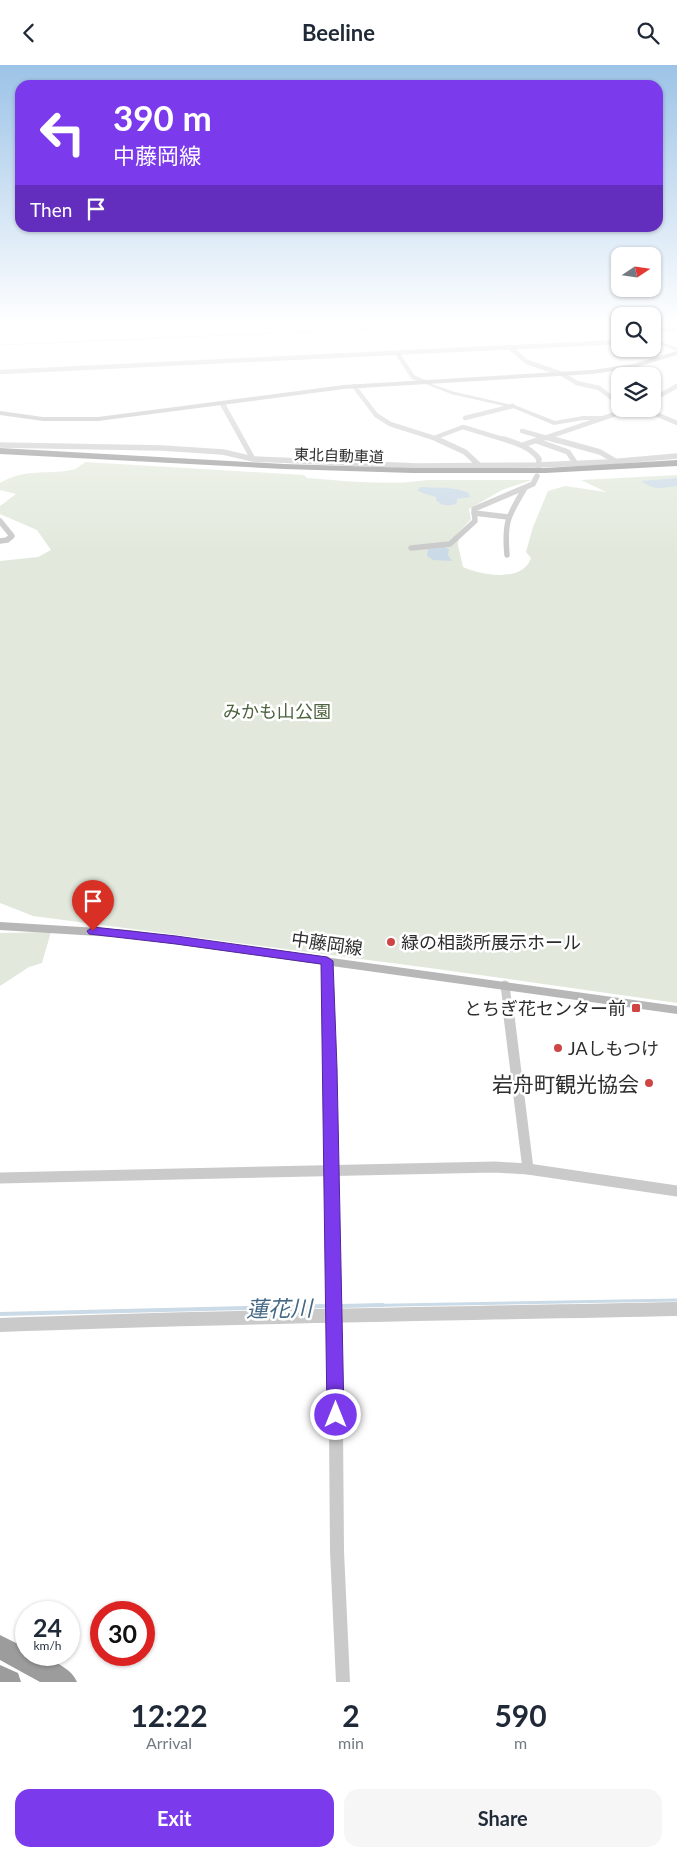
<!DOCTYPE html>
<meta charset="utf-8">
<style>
body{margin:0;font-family:Lato,"Noto Sans JP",sans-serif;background:#f6f6f7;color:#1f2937;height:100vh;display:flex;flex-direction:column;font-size:19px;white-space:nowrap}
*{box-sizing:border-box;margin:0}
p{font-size:16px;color:#747a83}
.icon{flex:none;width:28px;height:28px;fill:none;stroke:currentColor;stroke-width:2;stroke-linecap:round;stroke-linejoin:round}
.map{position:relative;height:1617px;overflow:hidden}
.drawer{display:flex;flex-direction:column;background:#fff;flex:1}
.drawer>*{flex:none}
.top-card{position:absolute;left:15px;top:15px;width:648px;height:152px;border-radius:15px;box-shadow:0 1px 4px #0004;background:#7c3aed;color:#fff;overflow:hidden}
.needle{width:32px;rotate:77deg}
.buttons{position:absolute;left:611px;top:182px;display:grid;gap:10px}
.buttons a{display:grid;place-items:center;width:50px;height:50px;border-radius:10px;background:#fff;box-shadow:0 1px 4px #0004;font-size:25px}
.speed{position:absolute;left:15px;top:1536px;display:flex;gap:10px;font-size:25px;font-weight:700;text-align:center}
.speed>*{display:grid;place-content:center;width:65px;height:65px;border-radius:50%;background:#fff;box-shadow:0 1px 4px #0004;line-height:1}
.speed small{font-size:12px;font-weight:400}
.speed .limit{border:8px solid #d22;background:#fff;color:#111}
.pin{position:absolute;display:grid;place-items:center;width:42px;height:42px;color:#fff;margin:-51px -21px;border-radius:50% 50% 50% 0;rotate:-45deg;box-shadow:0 0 5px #0007}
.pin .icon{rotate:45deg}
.me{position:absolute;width:55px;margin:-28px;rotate:0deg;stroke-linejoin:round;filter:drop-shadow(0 0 4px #0008)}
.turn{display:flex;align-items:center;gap:18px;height:105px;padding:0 15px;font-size:22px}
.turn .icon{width:65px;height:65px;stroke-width:2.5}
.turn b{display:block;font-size:35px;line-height:42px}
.then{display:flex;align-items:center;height:48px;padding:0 15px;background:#0003;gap:10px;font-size:19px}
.eta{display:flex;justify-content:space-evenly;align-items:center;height:85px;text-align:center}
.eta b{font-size:30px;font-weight:700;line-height:35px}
.cta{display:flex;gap:10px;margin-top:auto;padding:10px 15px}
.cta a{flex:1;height:58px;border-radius:15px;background:#7c3aed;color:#fff;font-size:20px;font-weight:700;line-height:58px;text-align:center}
.cta a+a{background:#f6f6f7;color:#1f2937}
header{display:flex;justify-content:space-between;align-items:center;height:65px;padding:0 15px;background:#fff;font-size:22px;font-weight:700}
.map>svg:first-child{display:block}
.green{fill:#e2e9dc}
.water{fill:#cadae6}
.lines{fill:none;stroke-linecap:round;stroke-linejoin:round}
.stream-far2{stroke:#cadae6;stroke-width:1}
.stream-far1{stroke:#cadae6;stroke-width:3}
.stream{stroke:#cadae6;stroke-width:4}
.minor-far4{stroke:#cacaca;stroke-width:4.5}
.minor-far3{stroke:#cacaca;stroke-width:5.5}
.minor-far2{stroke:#cacaca;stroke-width:9}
.minor-far1{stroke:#cacaca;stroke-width:11}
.minor{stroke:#cacaca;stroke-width:14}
.tertiary{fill:#cacaca;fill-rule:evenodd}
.secondary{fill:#b7b7b7;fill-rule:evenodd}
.trunk{fill:#9c9c9c;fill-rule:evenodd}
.motorway{fill:#949494;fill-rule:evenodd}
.route{fill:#7c3aed;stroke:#51269a}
.poi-dot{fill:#cf4445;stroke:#fff;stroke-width:2}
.labels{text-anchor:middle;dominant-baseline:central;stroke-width:5;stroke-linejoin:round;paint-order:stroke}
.far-street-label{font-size:15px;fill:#2d2d2d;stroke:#fff}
.park-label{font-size:18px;fill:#4e6340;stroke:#fff}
.poi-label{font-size:18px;fill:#2d2d2d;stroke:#fff;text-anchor:start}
.street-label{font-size:18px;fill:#2d2d2d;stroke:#fff}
.near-poi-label{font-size:21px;fill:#2d2d2d;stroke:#fff;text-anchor:end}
.near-water-label{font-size:22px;font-style:italic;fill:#456884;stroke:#fff}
</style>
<header><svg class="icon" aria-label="back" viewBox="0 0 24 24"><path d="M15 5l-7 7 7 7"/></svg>Beeline<svg class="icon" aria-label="search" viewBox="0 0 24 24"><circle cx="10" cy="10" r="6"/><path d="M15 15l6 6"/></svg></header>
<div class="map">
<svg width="677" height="1617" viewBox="0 0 677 1617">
<rect width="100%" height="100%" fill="#fff"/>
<g class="green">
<path d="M 85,397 L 304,410 L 307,413 C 347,416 387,421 427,415 L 532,415 L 502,425 L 469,444 L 471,454 L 460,466 L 458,480 L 463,502 C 481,510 523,518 531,493 L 526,487 L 533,462 L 548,426 L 565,421 L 606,427 L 581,415 L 677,410 L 677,938 L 437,904 L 33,851 L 0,838 L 0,496 L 38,492 L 51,485 L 37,465 L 0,449 L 0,441 L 16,429 L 0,425 L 0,418 C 25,403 46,410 72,405 C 77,404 81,400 85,397 Z"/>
<polygon points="51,867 42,898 29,902 0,921 0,868"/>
</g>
<g class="water">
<path d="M 677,413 L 677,421 C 661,423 655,426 641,416 Z"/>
<path d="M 420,422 C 437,423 453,421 469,428 L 470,432 L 457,434 L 457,438 C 450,442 441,441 436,435 L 436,432 L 417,426 Z"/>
<polygon points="445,482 449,484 448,490 452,496 433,495 427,491 428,484"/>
</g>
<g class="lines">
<polyline class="stream-far2" points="0,280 483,259"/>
<g class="stream-far1">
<polyline points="310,1241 331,1241"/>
<polyline points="341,1241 677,1235"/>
</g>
<g class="stream">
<polyline points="341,1241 383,1240"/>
<polyline points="0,1249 331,1241"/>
</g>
<g class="minor-far4">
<polyline points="652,267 677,263"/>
<polyline points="509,282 527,297 562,309 577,318 599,323 620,339"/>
<polyline points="397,288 413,312 425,317"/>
<polyline points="0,307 620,277"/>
<polyline points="354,321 376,350 390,359 434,373"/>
<polyline points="652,335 677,321"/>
<polyline points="644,344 677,358"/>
<polyline points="465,353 513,341"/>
<polyline points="522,366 558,376"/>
<polyline points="440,376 434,373 463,362 509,376"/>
<polyline points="536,376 630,344"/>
</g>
<g class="minor-far3">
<polyline points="437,374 465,387 481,402"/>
<path d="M 504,374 C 518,379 530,382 539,394 L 538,403"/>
<polyline points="553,374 600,387 617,397"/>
<polyline points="537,376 568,387 576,399"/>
<polyline points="0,380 162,383 223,387 253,394 417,401 538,400 609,397 677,391"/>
<polyline points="523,380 540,374"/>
<polyline points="474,448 508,452"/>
<polyline points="0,456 12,471 7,475 0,476"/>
<polyline points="411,483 450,479 475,456 474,444 533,419 537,411"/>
<path d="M 507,490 C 504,457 508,451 525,423"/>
</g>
<g class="minor-far2">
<polyline points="327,896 328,944"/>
<polyline points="505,920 508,944"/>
</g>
<g class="minor-far1">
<polyline points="328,943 335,1241"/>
<polyline points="508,943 528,1104"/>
<polyline points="0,1113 495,1102 528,1104 677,1126"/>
</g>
<g class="minor">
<polyline points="335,1240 337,1486 343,1617"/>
<path d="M 0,1260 C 226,1251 451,1249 677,1244"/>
</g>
<g class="tertiary">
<polygon points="652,273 677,283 677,286 652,276"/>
<polygon points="423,316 455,327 517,341 555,356 583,351 602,351 605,353 602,355 583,355 554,360 513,343 451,329 423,318"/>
<polygon points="222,336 225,338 256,394 255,395 250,394 219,338"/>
</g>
<g class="secondary">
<polygon points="677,286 677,290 634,303 592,309 344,324 98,356 43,356 0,350 0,346 43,352 98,352 344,320 592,305 633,299"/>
<polygon points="0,857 130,865 677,941 677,949 130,873 0,865"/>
</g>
<g class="trunk">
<path d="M 0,1570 L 26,1583 L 26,1590 C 43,1590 71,1601 77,1617 L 40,1617 L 0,1595 Z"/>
<polygon points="0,1600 18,1608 21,1617 0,1617"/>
</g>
<polygon class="motorway" points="0,383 284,399 413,403 545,403 677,395 677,401 545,408 413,408 284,404 0,389"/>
</g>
<linearGradient id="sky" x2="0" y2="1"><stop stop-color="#9cc3e7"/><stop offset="0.53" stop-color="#fff"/><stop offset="1" stop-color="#fff" stop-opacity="0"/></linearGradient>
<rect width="677" height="485" fill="url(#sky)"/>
<polygon class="route" points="93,862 176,871 327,892 333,896 337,1003 344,1350 342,1355 336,1358 329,1355 327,1350 321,899 176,879 89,869 87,866"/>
<g class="poi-dot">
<circle cx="391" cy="877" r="5"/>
<rect x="631" y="938" width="10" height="10" rx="2.5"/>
<circle cx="558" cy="983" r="5"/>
<circle cx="649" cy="1018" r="5"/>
</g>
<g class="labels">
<g class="far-street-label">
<text transform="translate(339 390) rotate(2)">東北自動車道</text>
</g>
<g class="park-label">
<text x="277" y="646">みかも山公園</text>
</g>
<g class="poi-label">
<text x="401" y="877">緑の相談所展示ホール</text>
<text x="626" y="943" text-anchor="end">とちぎ花センター前</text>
<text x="568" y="983">JAしもつけ</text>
</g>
<g class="street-label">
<text transform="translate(327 878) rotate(8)">中藤岡線</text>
</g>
<g class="near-poi-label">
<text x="639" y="1018">岩舟町観光協会</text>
</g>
<g class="near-water-label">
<text transform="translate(279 1243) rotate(-1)">蓮花川</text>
</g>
</g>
</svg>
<div class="buttons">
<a><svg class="needle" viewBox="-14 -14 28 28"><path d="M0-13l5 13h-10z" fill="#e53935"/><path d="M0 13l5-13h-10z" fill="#747a83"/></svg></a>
<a><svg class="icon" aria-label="search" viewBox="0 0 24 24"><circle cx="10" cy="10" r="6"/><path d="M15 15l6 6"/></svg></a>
<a><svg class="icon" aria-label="layers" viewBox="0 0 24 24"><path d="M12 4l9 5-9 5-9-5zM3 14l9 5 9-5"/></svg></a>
</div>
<div class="speed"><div>24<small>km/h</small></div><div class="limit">30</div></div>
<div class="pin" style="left:93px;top:866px;background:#d93025"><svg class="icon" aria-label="arrive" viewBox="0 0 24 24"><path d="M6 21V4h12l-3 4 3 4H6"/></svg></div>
<svg class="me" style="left:336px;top:1350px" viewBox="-20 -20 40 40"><circle r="17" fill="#7c3aed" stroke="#fff" stroke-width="3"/><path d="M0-11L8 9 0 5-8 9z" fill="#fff"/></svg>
<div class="top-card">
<div class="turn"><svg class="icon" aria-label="left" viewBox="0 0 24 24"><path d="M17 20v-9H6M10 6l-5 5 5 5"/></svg><div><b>390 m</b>中藤岡線</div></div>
<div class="then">Then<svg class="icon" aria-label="arrive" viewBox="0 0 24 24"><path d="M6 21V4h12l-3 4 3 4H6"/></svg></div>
</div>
</div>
<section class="drawer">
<div class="eta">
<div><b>12:22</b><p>Arrival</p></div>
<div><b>2</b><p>min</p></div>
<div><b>590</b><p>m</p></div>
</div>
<div class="cta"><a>Exit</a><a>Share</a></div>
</section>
